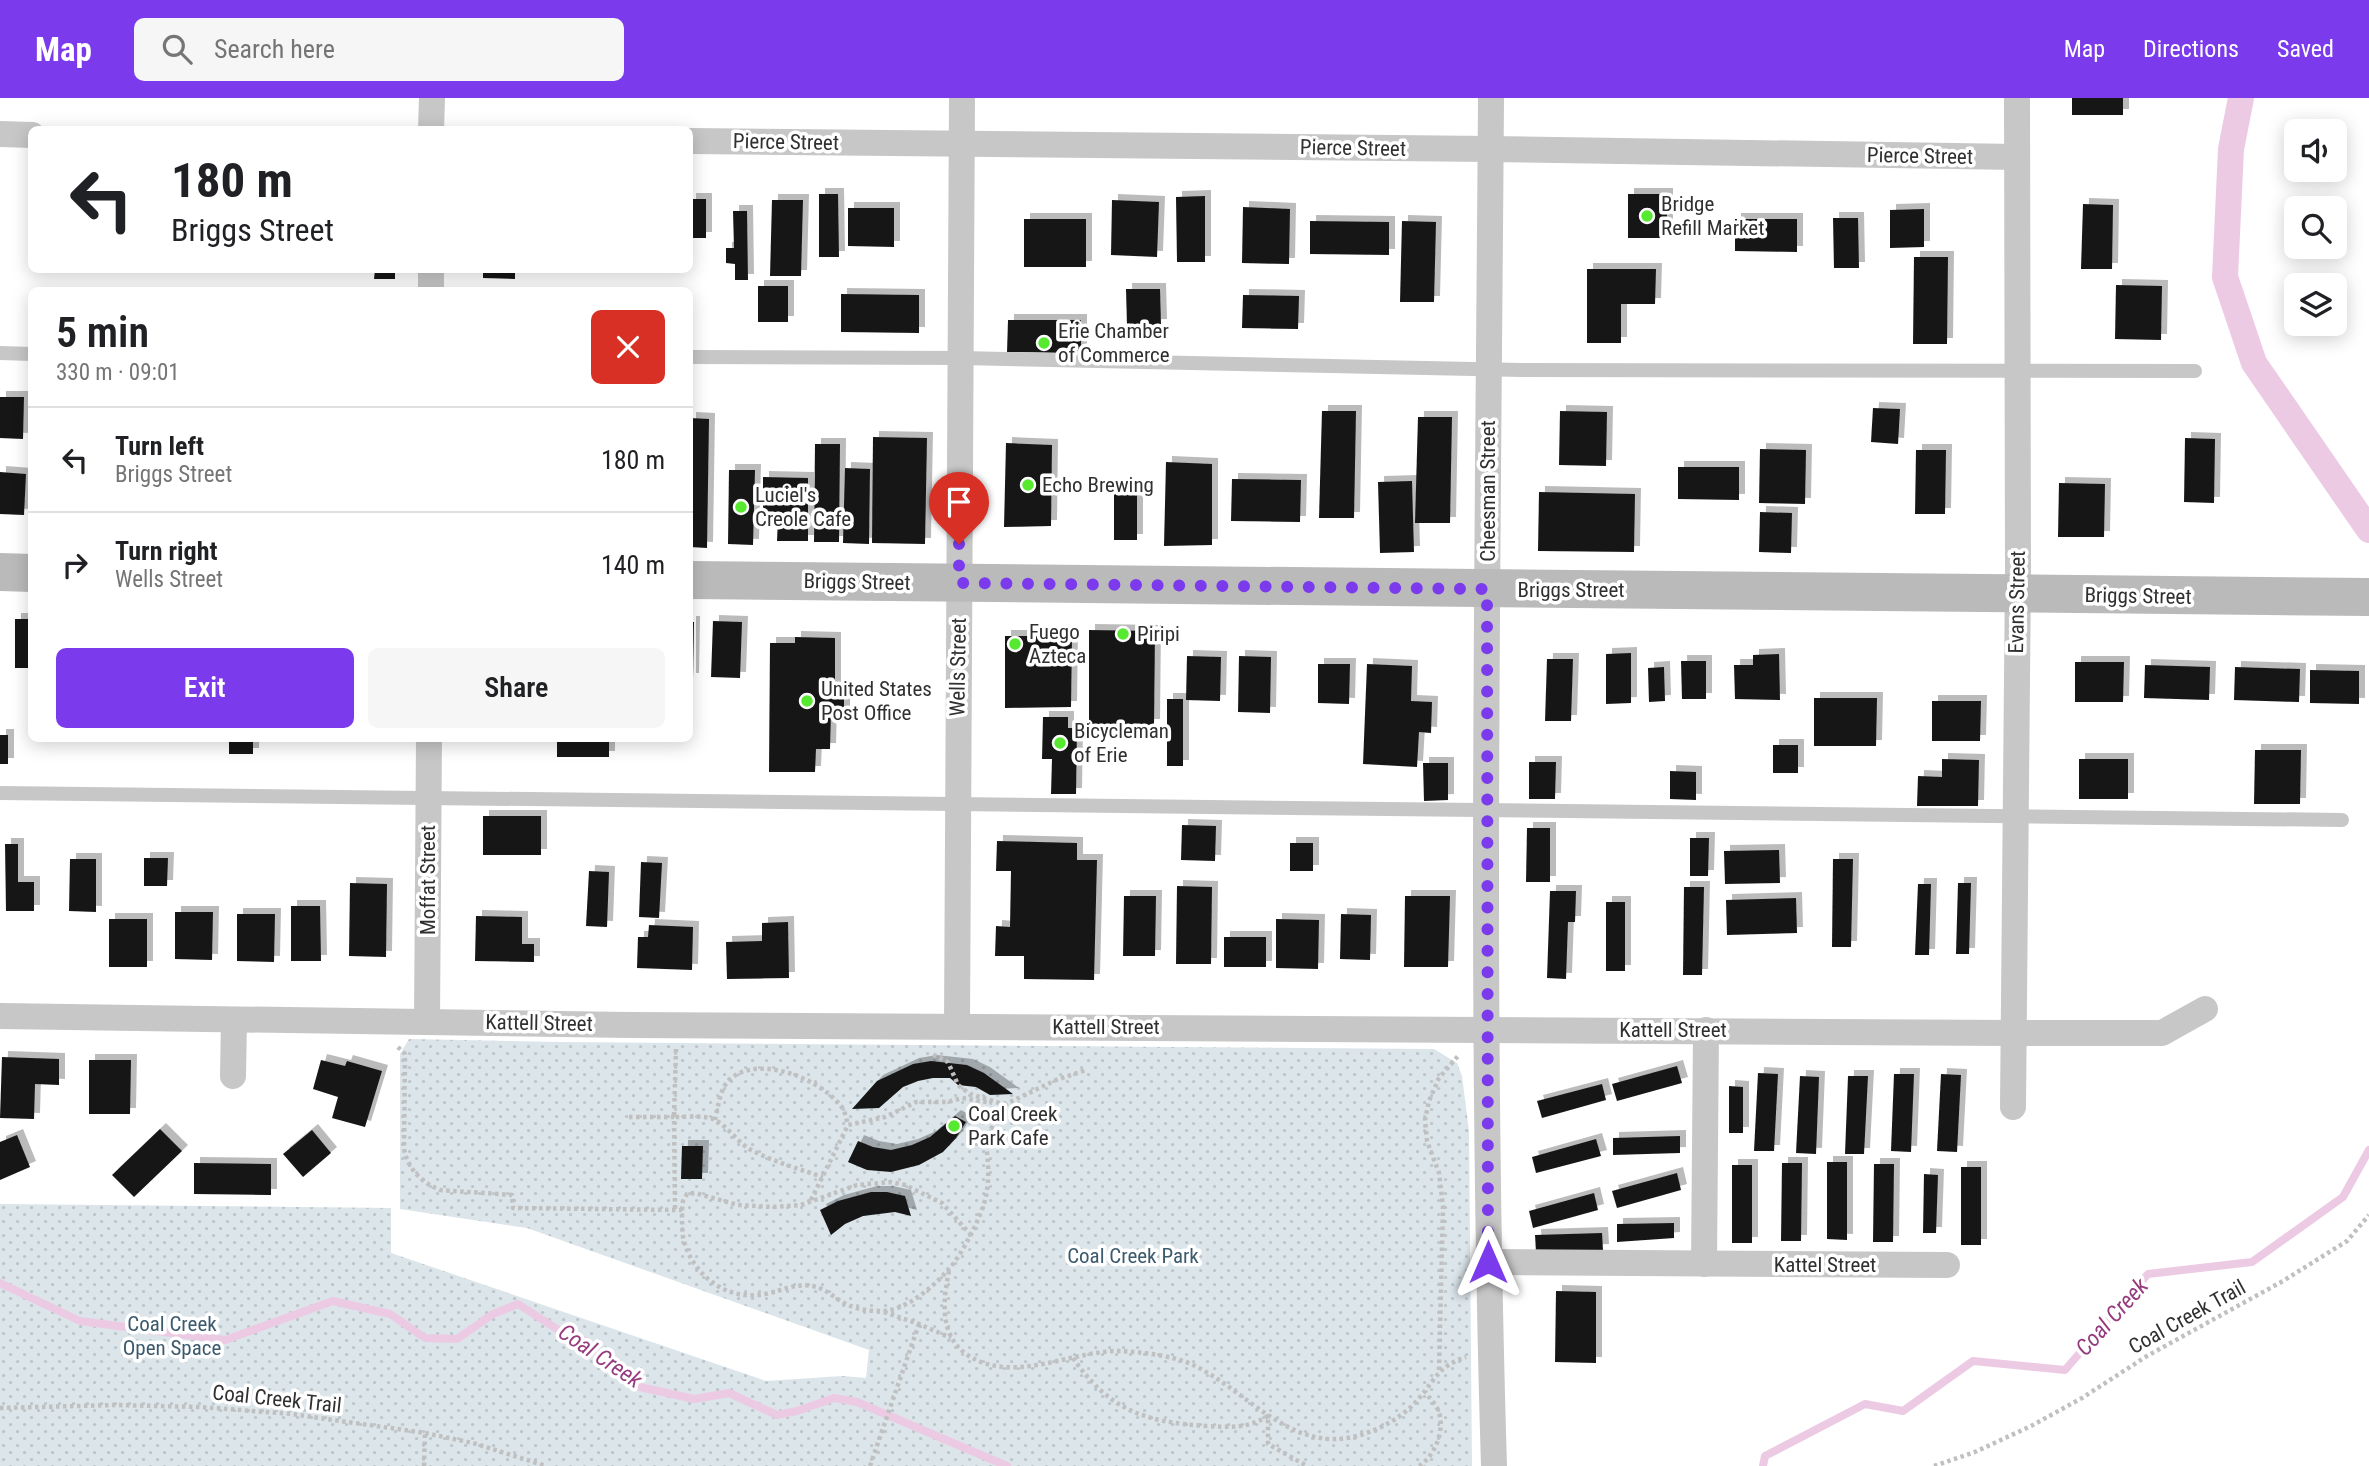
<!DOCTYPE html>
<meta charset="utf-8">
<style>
body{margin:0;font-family:"Roboto Condensed",sans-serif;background:#f6f6f6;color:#202124;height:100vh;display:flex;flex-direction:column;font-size:26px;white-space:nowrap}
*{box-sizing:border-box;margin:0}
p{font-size:23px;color:#757577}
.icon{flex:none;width:38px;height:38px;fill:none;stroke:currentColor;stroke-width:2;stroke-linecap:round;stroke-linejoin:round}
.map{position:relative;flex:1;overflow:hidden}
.side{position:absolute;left:28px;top:189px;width:665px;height:455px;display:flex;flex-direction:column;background:#fff;border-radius:10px;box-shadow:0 4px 18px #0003}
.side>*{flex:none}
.top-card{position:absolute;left:28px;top:28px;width:665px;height:147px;border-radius:10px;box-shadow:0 4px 18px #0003;background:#fff;color:#202124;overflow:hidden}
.fabs{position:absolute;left:2284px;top:21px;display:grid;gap:14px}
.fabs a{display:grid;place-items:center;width:63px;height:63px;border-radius:10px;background:#fff;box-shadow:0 4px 18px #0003;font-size:35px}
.pin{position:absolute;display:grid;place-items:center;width:60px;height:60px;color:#fff;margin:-72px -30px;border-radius:50% 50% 50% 0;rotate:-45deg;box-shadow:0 0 7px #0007}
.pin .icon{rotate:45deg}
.me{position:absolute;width:77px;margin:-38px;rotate:0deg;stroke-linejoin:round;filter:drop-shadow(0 0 5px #0008)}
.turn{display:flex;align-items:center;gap:24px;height:147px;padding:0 28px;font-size:32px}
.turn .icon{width:91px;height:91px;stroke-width:2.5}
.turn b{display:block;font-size:49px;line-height:60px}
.round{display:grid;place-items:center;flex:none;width:74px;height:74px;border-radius:10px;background:#f6f6f6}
.headline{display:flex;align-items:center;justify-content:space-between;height:119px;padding:0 28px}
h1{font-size:42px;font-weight:600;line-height:52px}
.action{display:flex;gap:14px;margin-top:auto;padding:14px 28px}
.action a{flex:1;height:80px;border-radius:10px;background:#7c3aed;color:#fff;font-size:28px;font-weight:600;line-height:80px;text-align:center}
.action a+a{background:#f6f6f6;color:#202124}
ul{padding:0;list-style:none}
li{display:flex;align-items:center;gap:21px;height:105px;padding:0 28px;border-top:2px solid #e0e0e0}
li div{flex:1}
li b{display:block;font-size:26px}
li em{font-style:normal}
header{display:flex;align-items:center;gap:42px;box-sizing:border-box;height:98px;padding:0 35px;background:#7c3aed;color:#fff}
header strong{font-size:33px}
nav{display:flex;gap:38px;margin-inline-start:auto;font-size:24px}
.search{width:490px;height:63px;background:#f6f6f6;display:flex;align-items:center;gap:18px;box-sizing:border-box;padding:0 24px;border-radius:10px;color:#757577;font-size:26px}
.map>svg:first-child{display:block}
.grass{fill:url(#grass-dots)}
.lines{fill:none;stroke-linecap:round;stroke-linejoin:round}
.stream{stroke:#edcae4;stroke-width:8}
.canal{stroke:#edcae4;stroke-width:26}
.building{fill:#171717;filter:url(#shadow)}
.path{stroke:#c0c0c0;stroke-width:4.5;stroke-dasharray:3.5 3.5;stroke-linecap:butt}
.lane{stroke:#c7c7c7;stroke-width:14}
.street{stroke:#c7c7c7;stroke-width:26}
.secondary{stroke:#bababa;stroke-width:38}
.route{stroke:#7c3aed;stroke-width:12;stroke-dasharray:0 21.6}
.poi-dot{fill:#56e930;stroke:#fff;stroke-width:2.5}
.labels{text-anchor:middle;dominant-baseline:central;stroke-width:7;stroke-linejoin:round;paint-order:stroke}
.street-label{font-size:21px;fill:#303030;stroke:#fff}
.poi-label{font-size:21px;fill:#303030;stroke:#fff;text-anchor:start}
.park-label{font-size:21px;fill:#3c5a6d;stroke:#fff}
.water-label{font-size:23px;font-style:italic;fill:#953b7e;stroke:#fff}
</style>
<header>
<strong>Map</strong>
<div class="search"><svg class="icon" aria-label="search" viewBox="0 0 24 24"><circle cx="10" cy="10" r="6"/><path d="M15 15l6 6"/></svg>Search here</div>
<nav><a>Map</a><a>Directions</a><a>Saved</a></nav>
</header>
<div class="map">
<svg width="2369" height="1368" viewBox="0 0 2369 1368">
<defs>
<pattern id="grass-dots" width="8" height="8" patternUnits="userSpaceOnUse" patternTransform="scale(1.75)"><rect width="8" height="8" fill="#dbe5ea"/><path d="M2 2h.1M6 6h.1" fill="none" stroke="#bcc5c9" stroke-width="1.8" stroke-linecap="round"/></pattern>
<filter id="shadow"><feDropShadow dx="6" dy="-6" stdDeviation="0" flood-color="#0004"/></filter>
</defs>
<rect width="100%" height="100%" fill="#fff"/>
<polygon class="grass" points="409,941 558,944 1434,951 1457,965 1462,978 1469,1033 1472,1368 0,1368 0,1106 391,1110 391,1155 766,1283 843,1278 866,1280 869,1252 527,1130 400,1111 400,956"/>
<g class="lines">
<g class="stream">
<polyline points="0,1185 80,1223 225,1242 333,1203 390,1216 425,1240 457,1241 493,1216 518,1206 557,1231 587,1244 609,1267 640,1289 694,1301 729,1295 777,1317 797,1313 834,1300 857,1304 1007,1368"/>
<polyline points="1763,1368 1765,1358 1865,1306 1903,1313 1973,1263 2065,1272 2148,1176 2252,1164 2343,1099 2369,1052"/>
</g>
<polyline class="canal" points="2241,0 2231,51 2225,179 2254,265 2369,432"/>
</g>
<g class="building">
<rect x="2072" y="0" width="51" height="17"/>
<polygon points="819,96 838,96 839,159 819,159"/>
<rect x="1628" y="96" width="39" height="44"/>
<polygon points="1205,98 1205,164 1177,164 1176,99"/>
<rect x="690" y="101" width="16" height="39"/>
<polygon points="772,102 803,102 801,178 770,178"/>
<polygon points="1112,102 1159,104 1157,159 1111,157"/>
<polygon points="2083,106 2113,107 2112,171 2081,171"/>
<polygon points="1243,109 1290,111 1289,166 1242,165"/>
<polygon points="848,110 894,110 894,149 848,148"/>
<polygon points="1924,111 1924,149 1890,150 1890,112"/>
<polygon points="733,113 747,113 748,182 735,182 735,166 726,165 726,150 734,150"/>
<polygon points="1833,120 1858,120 1859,170 1834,170"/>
<rect x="1024" y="121" width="62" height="48"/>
<polygon points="1735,121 1797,121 1797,154 1735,153"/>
<polygon points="1310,123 1389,124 1389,157 1310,156"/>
<polygon points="1402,123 1436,124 1434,204 1400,204"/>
<polygon points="1914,159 1948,159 1947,246 1913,246"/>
<polygon points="1587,171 1656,171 1655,206 1621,206 1621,245 1587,245"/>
<polygon points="375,172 395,172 395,181 374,181"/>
<polygon points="483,172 515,172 515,181 483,180"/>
<polygon points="2116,187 2162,188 2161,242 2115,241"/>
<rect x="758" y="188" width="30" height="36"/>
<polygon points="1126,191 1160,191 1161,227 1127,228"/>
<polygon points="841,196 919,197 919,235 841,234"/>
<polygon points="1243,197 1299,198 1298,231 1242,230"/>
<polygon points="1008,222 1081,222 1081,255 1007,254"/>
<polygon points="0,299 24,299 23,341 0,340"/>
<polygon points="1873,310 1900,311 1898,346 1871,344"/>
<polygon points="1322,313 1356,313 1354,420 1319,420"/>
<polygon points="1560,313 1607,314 1606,368 1559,367"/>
<polygon points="1418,319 1452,319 1450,425 1415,425"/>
<polygon points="690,320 709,321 707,450 690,449"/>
<polygon points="873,339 927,340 925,446 872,445"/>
<polygon points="2185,340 2215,341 2214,405 2184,404"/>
<polygon points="1006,345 1052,347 1051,428 1004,429"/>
<polygon points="815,346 840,346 839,444 814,444"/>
<polygon points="1760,351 1806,352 1805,406 1759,405"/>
<polygon points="1916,352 1946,352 1945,416 1915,416"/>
<polygon points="1166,364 1212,366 1212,447 1164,448"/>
<polygon points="1678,369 1739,369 1739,402 1678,401"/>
<polygon points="845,370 870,371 869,446 843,445"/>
<polygon points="729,372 755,372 753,447 728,446"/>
<polygon points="0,374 26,376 24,417 0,416"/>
<polygon points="763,379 808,380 808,443 777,443 778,420 763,420"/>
<polygon points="1232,381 1301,382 1300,424 1231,423"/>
<polygon points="1412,383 1414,454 1380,455 1378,384"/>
<polygon points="2059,385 2105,386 2104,439 2058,439"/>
<polygon points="1539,394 1635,396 1634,454 1538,453"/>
<rect x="1114" y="395" width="23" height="47"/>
<polygon points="1760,414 1792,415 1791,455 1759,454"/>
<rect x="15" y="521" width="17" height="49"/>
<polygon points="713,523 742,524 740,580 711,579"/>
<polygon points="690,524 694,524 693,581 690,581"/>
<polygon points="1089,532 1155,533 1154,627 1089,627"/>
<polygon points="1005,538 1072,538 1071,609 1005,610"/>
<polygon points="795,539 835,540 835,592 844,592 844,614 831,614 830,651 816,651 815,674 769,674 770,545 795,545"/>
<polygon points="1631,555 1631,605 1606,606 1606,556"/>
<polygon points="1779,556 1780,602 1735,601 1734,567 1753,567 1753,557"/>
<polygon points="1187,558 1221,559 1220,603 1186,602"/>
<polygon points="1239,558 1271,559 1270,615 1238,614"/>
<polygon points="1547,561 1573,561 1571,623 1545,623"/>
<polygon points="1681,563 1706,563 1706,601 1682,601"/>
<polygon points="2075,564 2124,564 2123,604 2075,604"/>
<polygon points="1318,566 1350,566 1349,606 1318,605"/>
<polygon points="1367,566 1412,568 1411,603 1432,604 1431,635 1419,634 1417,669 1363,666"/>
<polygon points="2145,567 2210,569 2209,602 2144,600"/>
<polygon points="1664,569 1665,603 1649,604 1648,570"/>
<polygon points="2235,569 2300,571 2299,604 2234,602"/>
<polygon points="2310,572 2359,573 2359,606 2310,605"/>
<polygon points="1814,600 1877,600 1876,648 1814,648"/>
<rect x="1167" y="601" width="16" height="67"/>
<polygon points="1932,603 1981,603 1980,643 1932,643"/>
<polygon points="1043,619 1068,619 1068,630 1077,630 1076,696 1051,696 1052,661 1042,661"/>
<rect x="0" y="637" width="8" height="29"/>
<rect x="229" y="640" width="24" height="16"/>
<rect x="557" y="640" width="52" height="19"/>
<rect x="1773" y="647" width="25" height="28"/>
<polygon points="2255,652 2301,652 2300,706 2254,706"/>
<polygon points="1942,661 1979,662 1978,708 1917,708 1918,678 1942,679"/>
<rect x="2079" y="661" width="49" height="40"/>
<polygon points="1529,664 1556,664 1555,701 1529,701"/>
<polygon points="1423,665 1448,665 1448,702 1424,703"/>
<polygon points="1670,673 1696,674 1696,702 1670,701"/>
<rect x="483" y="718" width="58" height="39"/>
<polygon points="1182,727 1216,728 1215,763 1181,762"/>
<polygon points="1527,730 1550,730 1550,784 1526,784"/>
<polygon points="1690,740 1709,740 1708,778 1690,778"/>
<polygon points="997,743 1077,745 1077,762 1097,762 1094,882 1024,881 1024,858 995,858 996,828 1010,829 1011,773 996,773"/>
<rect x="1290" y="745" width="23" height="28"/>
<polygon points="5,746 18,746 18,784 34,784 34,813 6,813"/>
<polygon points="1779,752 1780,785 1725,786 1724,753"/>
<polygon points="144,760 168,760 167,788 144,788"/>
<polygon points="70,761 96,761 96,814 69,813"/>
<polygon points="1833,761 1853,761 1851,849 1832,849"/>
<polygon points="641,764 662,765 659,820 639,819"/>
<polygon points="589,773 609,774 607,829 586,828"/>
<polygon points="350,785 387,786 386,859 349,858"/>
<polygon points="1958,785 1971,785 1969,856 1956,856"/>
<polygon points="1918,786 1931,786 1929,857 1915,857"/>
<polygon points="1177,788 1212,789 1211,866 1176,866"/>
<polygon points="1684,789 1704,789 1702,877 1683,877"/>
<polygon points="1550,793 1576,793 1575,824 1568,824 1566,881 1547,880"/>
<polygon points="1124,798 1156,798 1155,858 1123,858"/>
<polygon points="1405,798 1450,798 1448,869 1404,869"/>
<polygon points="1796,800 1797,835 1727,837 1726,802"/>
<rect x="1606" y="804" width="19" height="69"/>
<polygon points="291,808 320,808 321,863 291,863"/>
<polygon points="175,814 213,814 212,862 175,861"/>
<polygon points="237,816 275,816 274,864 237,863"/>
<polygon points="1341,816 1371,817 1370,862 1340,861"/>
<polygon points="476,818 522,819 522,846 534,846 534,864 475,863"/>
<rect x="109" y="821" width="38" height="48"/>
<polygon points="1276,821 1319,822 1318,871 1276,870"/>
<polygon points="788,824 789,880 727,881 726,844 762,843 762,825"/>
<polygon points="649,827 693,829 692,872 637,870 638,839 648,839"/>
<rect x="1224" y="839" width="42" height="30"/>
<polygon points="2,959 59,961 59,987 35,986 34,1021 0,1020"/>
<polygon points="89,962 131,962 130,1016 89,1016"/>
<polygon points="321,962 345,968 347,963 382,973 365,1029 332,1020 338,999 313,991"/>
<polygon points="931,963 967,967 984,975 1013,996 990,997 976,989 958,987 950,980 933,980 918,983 903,989 879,1010 852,1011 877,983 913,966"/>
<polygon points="1677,968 1682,985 1617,1003 1612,986"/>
<polygon points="1758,975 1778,976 1774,1053 1754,1053"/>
<polygon points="1894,976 1914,976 1911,1054 1891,1053"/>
<polygon points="1941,976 1961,977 1957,1054 1937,1053"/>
<polygon points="1800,978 1819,979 1816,1056 1796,1055"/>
<polygon points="1848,978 1868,978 1864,1056 1845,1056"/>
<polygon points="1602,986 1606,1002 1542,1020 1537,1003"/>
<polygon points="1729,988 1743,989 1743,1035 1729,1035"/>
<polygon points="955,1018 966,1024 956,1040 943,1054 919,1067 891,1074 867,1072 848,1064 858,1043 873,1049 891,1052 912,1047 930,1039"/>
<polygon points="160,1031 182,1053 134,1099 112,1077"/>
<polygon points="312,1032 331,1055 303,1079 283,1056"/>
<polygon points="17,1037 30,1069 0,1082 0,1044"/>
<polygon points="1680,1038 1680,1055 1613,1057 1613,1040"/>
<polygon points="1596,1041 1601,1058 1536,1075 1532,1059"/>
<polygon points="682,1048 703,1048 702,1081 681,1081"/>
<polygon points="1827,1064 1847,1064 1847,1142 1827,1141"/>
<polygon points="194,1065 271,1066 271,1097 194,1096"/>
<polygon points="1782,1065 1802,1065 1801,1143 1781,1143"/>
<polygon points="1874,1066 1894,1066 1893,1144 1873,1144"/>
<rect x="1732" y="1067" width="20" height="78"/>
<rect x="1961" y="1069" width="20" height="78"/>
<polygon points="1677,1075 1681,1092 1617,1110 1612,1093"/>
<polygon points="1924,1076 1938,1077 1936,1135 1923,1135"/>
<polygon points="871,1094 887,1094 905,1098 911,1118 895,1114 863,1118 845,1126 831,1137 820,1112 838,1103"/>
<polygon points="1594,1095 1598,1112 1533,1130 1529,1113"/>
<polygon points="1674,1125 1674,1140 1617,1144 1617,1126"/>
<polygon points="1602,1135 1603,1152 1536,1154 1535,1137"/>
<polygon points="1556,1193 1596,1194 1596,1265 1555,1264"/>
</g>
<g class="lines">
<g class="path">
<path d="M 398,949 L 405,956 L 404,1051 C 408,1071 421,1084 440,1092 L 512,1097 L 513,1110 L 682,1112 C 682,1121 682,1131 683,1139 C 691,1176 726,1204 765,1196 C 782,1193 794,1185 812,1188 C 825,1190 833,1199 844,1205 C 855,1211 868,1213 880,1213 C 904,1214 932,1190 947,1173 C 961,1159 982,1118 986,1098 C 990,1078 988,1059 985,1040 L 1006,1007 L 970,996 L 958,987 L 948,964 L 930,955"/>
<path d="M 676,951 L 674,1019 C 686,1019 701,1017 713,1021 C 727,1027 737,1044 751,1052 C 774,1064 799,1071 823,1079"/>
<polyline points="1004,1007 1056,982 1086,972"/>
<polyline points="629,1019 674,1019 675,1112"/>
<path d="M 715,1022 C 718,1009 720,990 730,981 C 760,956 819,981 840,1007 C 845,1012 846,1020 848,1027"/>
<polyline points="811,1102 848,1027 885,1019 916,1004 948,1004 962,1000 992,1005"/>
<polyline points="682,1112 683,1103 687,1096 695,1095 738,1107 772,1109 801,1107 857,1087 891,1084 905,1087 942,1105 970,1136"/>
<path d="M 949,1173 C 943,1202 939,1236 966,1256 C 1012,1288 1071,1252 1121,1253 C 1141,1254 1175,1258 1193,1267 C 1243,1290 1287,1350 1347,1340 C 1373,1336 1404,1320 1420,1299 C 1437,1279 1439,1268 1466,1259"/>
<polyline points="884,1214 919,1226 951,1240"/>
<path d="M 1073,1260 C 1109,1312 1144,1324 1206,1328 C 1230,1329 1247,1331 1268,1318 L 1268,1346 L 1307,1368"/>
<polyline points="1439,1272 1443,1108 1439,1075 1427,1043 1425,1022 1429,1003 1439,980 1458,958"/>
<polyline points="0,1310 115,1307 201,1309 292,1316 425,1335 473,1345 546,1368"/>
<polyline points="424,1368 425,1335"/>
<polyline points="870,1368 919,1226"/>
<path d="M 1419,1368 C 1435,1358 1446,1331 1438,1312 C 1435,1305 1429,1300 1425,1293"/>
<polyline points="1934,1368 1975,1354 2031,1328 2082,1300 2147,1258 2283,1183 2347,1143 2369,1117"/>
</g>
<g class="lane">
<polyline points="0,255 32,256"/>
<polyline points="690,259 960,260 1521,272 2195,273"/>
<polyline points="0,695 2342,722"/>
</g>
<g class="street">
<path d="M 1491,0 C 1488,456 1480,912 1494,1368"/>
<polyline points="431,32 432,0"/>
<polyline points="0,36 32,37"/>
<polyline points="690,43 1490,51 2017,59"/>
<polyline points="431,192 431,172"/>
<polyline points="0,918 631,927 2013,935 2162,935 2205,911"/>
<polyline points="427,923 429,640"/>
<polyline points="957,928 962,0"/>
<polyline points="233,978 234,922"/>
<polyline points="2013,1009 2018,473 2017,0"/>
<polyline points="1488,1164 1947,1167"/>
<polyline points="1704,1166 1706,932"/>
</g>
<g class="secondary">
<polyline points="0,474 32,475"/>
<polyline points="690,482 2369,499"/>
</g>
</g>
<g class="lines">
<polyline class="route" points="959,446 959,485 1487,491 1488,1164"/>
</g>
<g class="poi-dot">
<circle cx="1647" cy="118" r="7"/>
<circle cx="1044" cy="245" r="7"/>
<circle cx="1028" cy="387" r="7"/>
<circle cx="741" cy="409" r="7"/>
<circle cx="1123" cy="536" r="7"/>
<circle cx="1015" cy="546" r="7"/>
<circle cx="807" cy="603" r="7"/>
<circle cx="1060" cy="645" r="7"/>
<circle cx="954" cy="1028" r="7"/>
</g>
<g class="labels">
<g class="street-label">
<text transform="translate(786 44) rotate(1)">Pierce Street</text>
<text transform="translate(1353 50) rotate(1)">Pierce Street</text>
<text transform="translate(1920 58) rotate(1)">Pierce Street</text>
<text transform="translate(1488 393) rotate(-90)">Cheesman Street</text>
<text transform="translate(857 484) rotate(1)">Briggs Street</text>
<text x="1571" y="492">Briggs Street</text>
<text transform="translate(2138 498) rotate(1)">Briggs Street</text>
<text transform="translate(2017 504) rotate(-89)">Evans Street</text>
<text transform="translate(958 569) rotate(-89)">Wells Street</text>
<text transform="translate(428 782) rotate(-90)">Moffat Street</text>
<text transform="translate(539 925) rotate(1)">Kattell Street</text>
<text x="1106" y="929">Kattell Street</text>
<text x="1673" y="932">Kattell Street</text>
<text x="1825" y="1167">Kattel Street</text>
<text transform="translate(2187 1219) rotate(-29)">Coal Creek Trail</text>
<text transform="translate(277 1301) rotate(6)">Coal Creek Trail</text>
</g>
<g class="poi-label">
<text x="1661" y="106">Bridge<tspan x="1661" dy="24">Refill Market</tspan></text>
<text x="1058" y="233">Erie Chamber<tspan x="1058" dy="24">of Commerce</tspan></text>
<text x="1042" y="387">Echo Brewing</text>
<text x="755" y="397">Luciel's<tspan x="755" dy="24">Creole Cafe</tspan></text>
<text x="1029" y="534">Fuego<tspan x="1029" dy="24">Azteca</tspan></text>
<text x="1137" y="536">Piripi</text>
<text x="821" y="591">United States<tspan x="821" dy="24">Post Office</tspan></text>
<text x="1074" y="633">Bicycleman<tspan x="1074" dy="24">of Erie</tspan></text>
<text x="968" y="1016">Coal Creek<tspan x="968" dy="24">Park Cafe</tspan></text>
</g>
<g class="park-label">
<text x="1133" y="1158">Coal Creek Park</text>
<text x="172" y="1226">Coal Creek<tspan x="172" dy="24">Open Space</tspan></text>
</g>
<g class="water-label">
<text transform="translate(2112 1219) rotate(-48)">Coal Creek</text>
<text transform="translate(600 1258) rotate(34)">Coal Creek</text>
</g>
</g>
</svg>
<div class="fabs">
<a><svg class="icon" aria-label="sound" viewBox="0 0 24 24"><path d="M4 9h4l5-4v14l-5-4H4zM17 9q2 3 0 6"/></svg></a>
<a><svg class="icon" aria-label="search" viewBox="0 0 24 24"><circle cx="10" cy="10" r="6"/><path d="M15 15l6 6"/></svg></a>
<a><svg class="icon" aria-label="layers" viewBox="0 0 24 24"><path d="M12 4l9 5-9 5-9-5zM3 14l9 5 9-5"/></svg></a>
</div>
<div class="pin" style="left:959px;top:446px;background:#d93025"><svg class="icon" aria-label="arrive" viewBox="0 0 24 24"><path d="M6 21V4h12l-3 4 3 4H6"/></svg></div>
<svg class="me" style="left:1488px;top:1164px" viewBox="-20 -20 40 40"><path d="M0-17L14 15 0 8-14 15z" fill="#7c3aed" stroke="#fff" stroke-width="4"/></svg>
<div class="top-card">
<div class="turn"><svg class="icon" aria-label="left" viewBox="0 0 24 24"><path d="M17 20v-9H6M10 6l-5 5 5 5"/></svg><div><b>180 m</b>Briggs Street</div></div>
</div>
<section class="side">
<div class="headline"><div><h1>5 min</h1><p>330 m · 09:01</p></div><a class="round" style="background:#d93025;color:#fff"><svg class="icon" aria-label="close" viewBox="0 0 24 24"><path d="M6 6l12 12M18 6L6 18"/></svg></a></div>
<ul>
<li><svg class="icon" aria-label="left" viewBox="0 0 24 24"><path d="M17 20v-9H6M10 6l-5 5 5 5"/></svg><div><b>Turn left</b><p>Briggs Street</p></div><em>180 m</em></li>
<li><svg class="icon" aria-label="right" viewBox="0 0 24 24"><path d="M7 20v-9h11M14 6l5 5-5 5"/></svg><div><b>Turn right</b><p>Wells Street</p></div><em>140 m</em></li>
</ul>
<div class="action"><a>Exit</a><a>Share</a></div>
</section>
</div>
